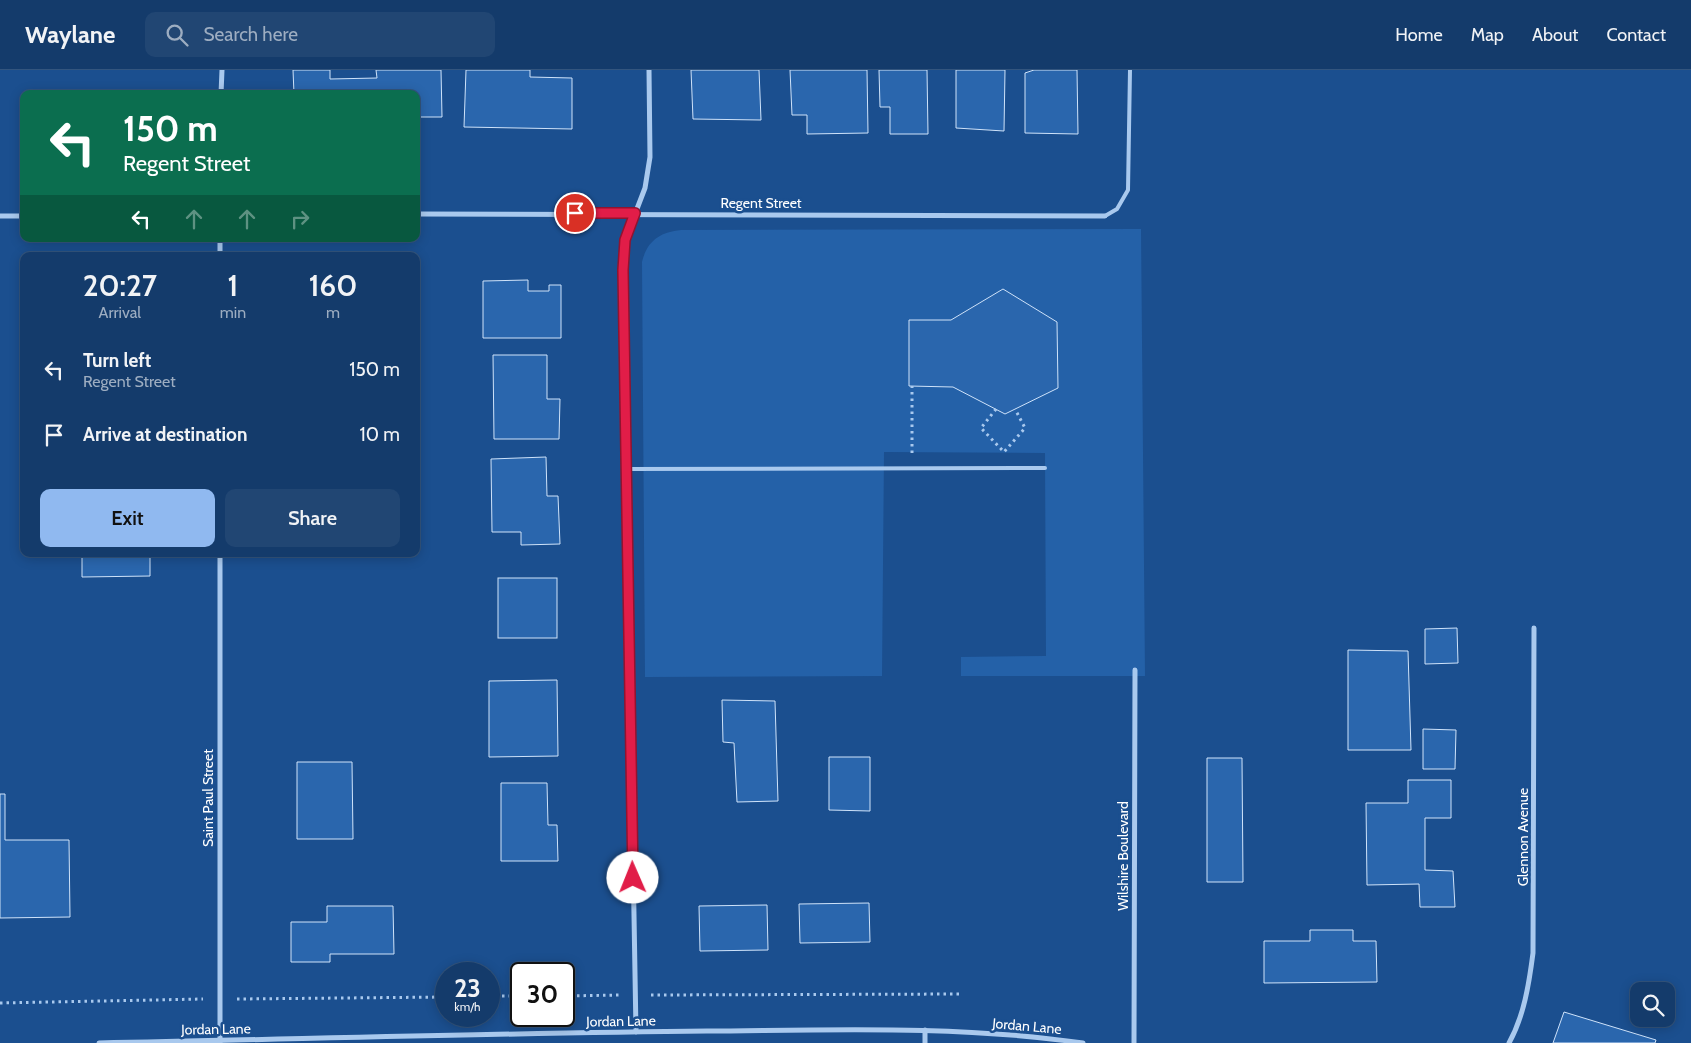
<!DOCTYPE html>
<style>
body{margin:0;font-family:Cabin,sans-serif;background:#214673;color:#f1f3f6;height:100vh;display:flex;flex-direction:column;font-size:19px;white-space:nowrap}
*{box-sizing:border-box;margin:0}
p{font-size:16px;color:#9dadc1}
.icon{flex:none;width:28px;height:28px;fill:none;stroke:currentColor;stroke-width:2;stroke-linecap:round;stroke-linejoin:round}
.map{position:relative;flex:1;overflow:hidden}
.side{position:absolute;left:20px;top:182px;width:400px;height:305px;display:flex;flex-direction:column;background:#143b6b;border-radius:10px;box-shadow:0 2px 12px #0003,0 0 0 1px #33557e}
.side>*{flex:none}
.guide{position:absolute;left:20px;top:20px;width:400px;height:152px;border-radius:10px;box-shadow:0 2px 12px #0003,0 0 0 1px #33557e;background:#0b6e4f;color:#fff;overflow:hidden}
.tools{position:absolute;left:1630px;top:912px;display:grid;gap:10px}
.tools a{display:grid;place-items:center;width:45px;height:45px;border-radius:10px;background:#143b6b;box-shadow:0 2px 12px #0003,0 0 0 1px #33557e;font-size:25px}
.speed{position:absolute;left:435px;top:892px;display:flex;gap:10px;font-size:25px;font-weight:700;text-align:center}
.speed>*{display:grid;place-content:center;width:65px;height:65px;border-radius:50%;background:#143b6b;box-shadow:0 2px 12px #0003,0 0 0 1px #33557e;line-height:1}
.speed small{font-size:12px;font-weight:400}
.speed .limit{border:2px solid #111;border-radius:8px;background:#fff;color:#111}
.pin{position:absolute;display:grid;place-items:center;width:42px;height:42px;color:#fff;margin:-21px;border:2px solid #fff;border-radius:50%;box-shadow:0 1px 5px #0007}
.me{position:absolute;width:55px;margin:-28px;rotate:359deg;stroke-linejoin:round;filter:drop-shadow(0 0 4px #0008)}
.turn{display:flex;align-items:center;gap:18px;height:105px;padding:0 20px;font-size:22px}
.turn .icon{width:65px;height:65px;stroke-width:2.5}
.turn b{display:block;font-size:35px;line-height:42px}
.lanes{display:flex;align-items:center;height:48px;padding:0 20px;background:#0003;justify-content:center;gap:25px;direction:ltr}
.lanes .off{opacity:.35}
.eta{display:flex;justify-content:space-evenly;align-items:center;height:85px;text-align:center}
.eta b{font-size:30px;font-weight:600;line-height:35px}
.button{display:flex;gap:10px;margin-top:auto;padding:10px 20px}
.button a{flex:1;height:58px;border-radius:10px;background:#90b9f0;color:#111;font-size:20px;font-weight:600;line-height:58px;text-align:center}
.button a+a{background:#214673;color:#f1f3f6}
ul{padding:0;list-style:none}
li{display:flex;align-items:center;gap:15px;height:65px;padding:0 20px}
li div{flex:1}
li b{display:block;font-size:19px}
li em{font-style:normal}
header{display:flex;align-items:center;gap:30px;box-sizing:border-box;height:70px;padding:0 25px;background:#143b6b;border-bottom:1px solid #33557e}
header strong{font-size:24px}
nav{display:flex;gap:28px;margin-inline-start:auto;font-size:18px}
.search{width:350px;height:45px;background:#214673;display:flex;align-items:center;gap:12px;box-sizing:border-box;padding:0 18px;border-radius:10px;color:#9dadc1;font-size:19px}
.map>svg:first-child{display:block}
.green{fill:#2461a8;fill-rule:evenodd}
.building{fill:#2a66ad;stroke:#cfe3fa}
.lines{fill:none;stroke-linecap:round;stroke-linejoin:round}
.path{stroke:#a9c9ee;stroke-width:3;stroke-dasharray:2.5 4;stroke-linecap:butt}
.service{stroke:#a9c9ee;stroke-width:4}
.minor{stroke:#a9c9ee;stroke-width:5}
.route-casing{stroke:#92132f;stroke-width:12}
.route{stroke:#e11d48;stroke-width:9}
.labels{text-anchor:middle;dominant-baseline:central;stroke-width:5;stroke-linejoin:round;paint-order:stroke}
.street-label{font-size:14px;fill:#fff;stroke:#1b4f8f}
</style>
<header>
<strong>Waylane</strong>
<div class="search"><svg class="icon" aria-label="search" viewBox="0 0 24 24"><circle cx="10" cy="10" r="6"/><path d="M15 15l6 6"/></svg>Search here</div>
<nav><a>Home</a><a>Map</a><a>About</a><a>Contact</a></nav>
</header>
<div class="map">
<svg width="1691" height="973" viewBox="0 0 1691 973">
<rect width="100%" height="100%" fill="#1b4f8f"/>
<path class="green" d="M 1141,159 L 1145,606 L 961,606 L 961,587 L 1046,586 L 1045,383 L 884,382 L 882,606 L 645,607 L 642,192 C 647,171 660,162 681,160 ZM 1003,219 L 1057,252 L 953,317 L 909,316 L 909,250 L 951,250 Z"/>
<g class="building">
<polygon points="293,0 330,0 330,9 377,8 376,0 441,0 442,47 416,47 416,24 294,24"/>
<polygon points="466,0 530,0 530,7 572,8 572,59 464,57"/>
<polygon points="691,0 759,0 761,50 693,49"/>
<polygon points="790,0 867,0 868,63 807,64 807,45 792,45"/>
<polygon points="879,0 927,0 928,64 890,64 890,37 880,37"/>
<polygon points="956,0 1005,0 1004,61 956,58"/>
<polygon points="1034,0 1077,0 1078,64 1025,63 1025,3"/>
<polygon points="528,210 528,221 549,221 549,215 561,215 561,268 483,268 483,211"/>
<polygon points="1003,219 1057,252 1058,318 1005,344 953,317 909,316 909,250 951,250"/>
<polygon points="493,285 547,285 547,329 560,329 559,369 494,369"/>
<polygon points="546,387 547,426 558,426 560,474 521,475 521,462 492,462 491,389"/>
<polygon points="82,484 150,484 150,506 82,507"/>
<rect x="498" y="508" width="59" height="60"/>
<polygon points="1457,558 1458,593 1425,594 1425,559"/>
<polygon points="1348,580 1408,581 1411,680 1348,680"/>
<polygon points="557,610 558,686 489,687 489,611"/>
<polygon points="722,630 775,631 778,731 737,732 734,673 723,672"/>
<polygon points="1423,659 1456,660 1455,699 1423,699"/>
<polygon points="829,687 870,687 870,741 829,740"/>
<polygon points="1207,688 1242,688 1243,812 1207,812"/>
<polygon points="297,692 352,692 353,769 297,769"/>
<polygon points="1408,710 1451,710 1451,748 1425,748 1425,800 1453,801 1455,837 1420,837 1419,814 1367,815 1366,733 1408,733"/>
<polygon points="501,713 547,713 548,755 557,755 558,791 501,791"/>
<polygon points="0,724 5,724 5,770 69,770 70,847 0,848"/>
<polygon points="869,833 870,872 800,873 799,834"/>
<polygon points="767,835 768,880 700,881 699,836"/>
<polygon points="327,836 393,836 394,884 330,884 330,892 291,892 291,852 327,852"/>
<polygon points="1310,860 1353,860 1353,871 1376,871 1377,912 1264,913 1264,871 1310,871"/>
<polygon points="1564,942 1656,970 1655,973 1553,973"/>
</g>
<g class="lines">
<g class="path">
<polyline points="996,339 981,358 1004,382 1025,358 1015,339"/>
<polyline points="912,383 912,316"/>
<polyline points="651,925 963,924"/>
<polyline points="489,926 521,926"/>
<polyline points="564,926 620,925"/>
<polyline points="237,929 446,927"/>
<polyline points="0,933 203,929"/>
</g>
<g class="service">
<polyline points="1105,146 1117,139 1128,120 1130,0"/>
<polyline points="626,399 1045,398"/>
</g>
<g class="minor">
<polyline points="221,24 222,0"/>
<polyline points="416,144 1105,146"/>
<polyline points="0,146 24,146"/>
<polyline points="220,186 220,169"/>
<polyline points="925,960 925,973"/>
<polyline points="636,962 623,200 625,170 645,118 650,87 649,0"/>
<path d="M 99,973 C 302,969 504,963 707,961 C 833,960 958,955 1083,973"/>
<polyline points="220,973 220,484"/>
<polyline points="1134,973 1135,600"/>
<path d="M 1509,973 C 1524,946 1529,914 1533,883 L 1534,558"/>
</g>
</g>
<g class="lines">
<defs>
<polyline id="route" points="575,143 635,143 625,170 623,200 633,808"/>
</defs>
<use href="#route" class="route-casing"/>
<use href="#route" class="route"/>
</g>
<g class="labels">
<g class="street-label">
<text x="761" y="133">Regent Street</text>
<text transform="translate(208 728) rotate(-90)">Saint Paul Street</text>
<text transform="translate(1523 767) rotate(-90)">Glennon Avenue</text>
<text transform="translate(1123 786) rotate(-90)">Wilshire Boulevard</text>
<text transform="translate(621 951) rotate(-1)">Jordan Lane</text>
<text transform="translate(1027 956) rotate(5)">Jordan Lane</text>
<text transform="translate(216 959) rotate(-1)">Jordan Lane</text>
</g>
</g>
</svg>
<div class="tools">
<a><svg class="icon" aria-label="search" viewBox="0 0 24 24"><circle cx="10" cy="10" r="6"/><path d="M15 15l6 6"/></svg></a>
</div>
<div class="speed"><div>23<small>km/h</small></div><div class="limit">30</div></div>
<div class="pin" style="left:575px;top:143px;background:#d93025"><svg class="icon" aria-label="arrive" viewBox="0 0 24 24"><path d="M6 21V4h12l-3 4 3 4H6"/></svg></div>
<svg class="me" style="left:633px;top:808px" viewBox="-20 -20 40 40"><circle r="19" fill="#fff"/><path d="M0-13L10 11 0 6-10 11z" fill="#e11d48"/></svg>
<div class="guide">
<div class="turn"><svg class="icon" aria-label="left" viewBox="0 0 24 24"><path d="M17 20v-9H6M10 6l-5 5 5 5"/></svg><div><b>150 m</b>Regent Street</div></div>
<div class="lanes"><svg class="icon" aria-label="left" viewBox="0 0 24 24"><path d="M17 20v-9H6M10 6l-5 5 5 5"/></svg><svg class="icon off" aria-label="ahead" viewBox="0 0 24 24"><path d="M12 20V5M6 11l6-6 6 6"/></svg><svg class="icon off" aria-label="ahead" viewBox="0 0 24 24"><path d="M12 20V5M6 11l6-6 6 6"/></svg><svg class="icon off" aria-label="right" viewBox="0 0 24 24"><path d="M7 20v-9h11M14 6l5 5-5 5"/></svg></div>
</div>
<section class="side">
<div class="eta">
<div><b>20:27</b><p>Arrival</p></div>
<div><b>1</b><p>min</p></div>
<div><b>160</b><p>m</p></div>
</div>
<ul>
<li><svg class="icon" aria-label="left" viewBox="0 0 24 24"><path d="M17 20v-9H6M10 6l-5 5 5 5"/></svg><div><b>Turn left</b><p>Regent Street</p></div><em>150 m</em></li>
<li><svg class="icon" aria-label="arrive" viewBox="0 0 24 24"><path d="M6 21V4h12l-3 4 3 4H6"/></svg><div><b>Arrive at destination</b></div><em>10 m</em></li>
</ul>
<div class="button"><a>Exit</a><a>Share</a></div>
</section>
</div>
